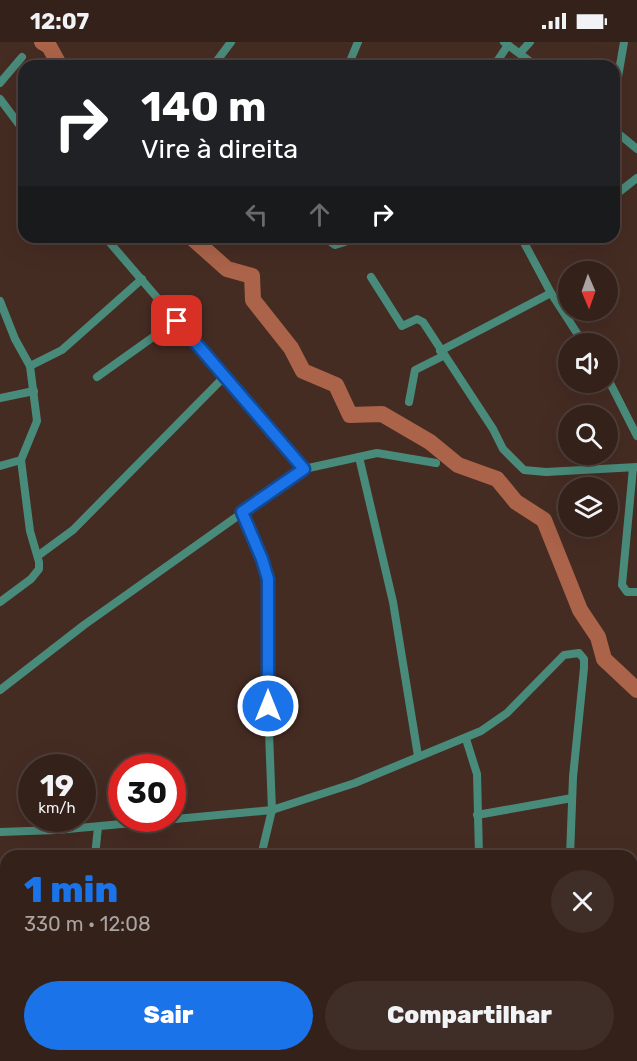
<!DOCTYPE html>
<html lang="pt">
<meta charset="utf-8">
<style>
body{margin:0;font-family:Rubik,sans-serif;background:#3f2e27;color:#f1f3f6;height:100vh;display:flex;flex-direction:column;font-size:22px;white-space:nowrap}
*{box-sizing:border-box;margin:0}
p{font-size:20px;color:#a9a3a2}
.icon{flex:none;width:33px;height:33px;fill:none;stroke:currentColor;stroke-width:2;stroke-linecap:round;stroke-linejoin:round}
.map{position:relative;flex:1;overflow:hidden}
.details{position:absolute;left:0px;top:808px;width:638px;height:212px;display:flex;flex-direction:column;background:#34211a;border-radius:18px 18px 0 0;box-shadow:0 6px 24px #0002,0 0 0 2px #4e3e39}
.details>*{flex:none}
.hud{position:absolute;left:18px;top:18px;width:602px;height:183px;border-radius:18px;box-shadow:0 6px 24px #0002,0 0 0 2px #4e3e39;background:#202124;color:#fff;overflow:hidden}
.needle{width:39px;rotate:178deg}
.buttons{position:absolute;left:558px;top:219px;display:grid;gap:12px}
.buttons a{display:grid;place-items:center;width:60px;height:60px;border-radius:50%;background:#34211a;box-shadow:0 6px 24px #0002,0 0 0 2px #4e3e39;font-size:30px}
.speed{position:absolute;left:18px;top:712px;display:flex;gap:12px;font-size:30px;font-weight:700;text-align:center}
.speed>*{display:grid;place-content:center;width:78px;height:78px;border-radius:50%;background:#34211a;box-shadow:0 6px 24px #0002,0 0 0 2px #4e3e39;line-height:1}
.speed small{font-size:15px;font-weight:400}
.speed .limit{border:9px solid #d22;background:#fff;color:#111}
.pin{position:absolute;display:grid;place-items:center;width:51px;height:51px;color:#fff;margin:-26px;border-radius:12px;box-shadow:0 3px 9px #0006}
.me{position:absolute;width:66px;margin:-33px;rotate:0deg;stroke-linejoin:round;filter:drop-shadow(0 0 4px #0008)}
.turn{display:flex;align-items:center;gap:21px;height:126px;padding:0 24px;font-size:27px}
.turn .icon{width:78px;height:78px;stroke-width:2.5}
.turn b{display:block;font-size:42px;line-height:51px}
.lanes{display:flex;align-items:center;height:57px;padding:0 24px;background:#0003;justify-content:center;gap:30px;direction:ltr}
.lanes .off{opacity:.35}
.round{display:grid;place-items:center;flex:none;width:63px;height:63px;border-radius:32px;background:#3f2e27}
.summary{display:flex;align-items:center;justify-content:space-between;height:102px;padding:0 24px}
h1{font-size:36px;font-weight:800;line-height:45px;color:#1a73e8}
.button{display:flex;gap:12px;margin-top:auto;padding:12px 24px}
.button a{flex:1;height:69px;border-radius:36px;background:#1a73e8;color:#fff;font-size:24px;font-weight:800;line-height:69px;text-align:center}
.button a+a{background:#3f2e27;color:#f1f3f6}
.status{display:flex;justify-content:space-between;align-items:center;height:42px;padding:0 30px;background:#34211a;direction:ltr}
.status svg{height:16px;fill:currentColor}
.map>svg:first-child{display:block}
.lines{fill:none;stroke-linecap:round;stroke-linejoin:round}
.river{stroke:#ab6349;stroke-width:16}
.minor{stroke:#498b7b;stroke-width:8}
.tertiary{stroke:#498b7b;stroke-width:10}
.route-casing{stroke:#114b97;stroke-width:15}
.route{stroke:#1a73e8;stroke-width:10}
</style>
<div class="status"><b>12:07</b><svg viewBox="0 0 49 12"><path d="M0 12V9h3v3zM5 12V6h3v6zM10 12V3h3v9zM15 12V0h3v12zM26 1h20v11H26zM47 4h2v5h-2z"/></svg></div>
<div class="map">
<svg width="637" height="1019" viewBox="0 0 637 1019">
<rect width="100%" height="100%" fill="#452c23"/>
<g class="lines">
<g class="river">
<polyline points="42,0 49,4 60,24"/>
<polyline points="191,195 227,227 252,234 253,258 291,306 303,329 336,343 350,373 382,372 430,400 458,423 497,437 516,460 544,478 580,568 598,595 604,617 637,648"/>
</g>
<g class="minor">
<polyline points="504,0 536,24"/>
<polyline points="520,11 530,0"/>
<polyline points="213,24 231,0"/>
<polyline points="348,24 358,0"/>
<polyline points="494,24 508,3"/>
<polyline points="0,41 22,15"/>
<polyline points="0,57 24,89"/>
<polyline points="614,58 624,0"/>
<polyline points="614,88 637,107"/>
<polyline points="614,154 637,136"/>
<polyline points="105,195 304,427"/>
<polyline points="324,195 335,203 345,200 350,195"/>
<polyline points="521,195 551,251 584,302"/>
<polyline points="371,235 402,284 417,277 423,280 493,387 503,407 524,428 546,430 637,425"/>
<polyline points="0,259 15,297 30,324 37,379 21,418 30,489 39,520 39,527 31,537 0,560"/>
<polyline points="440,309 551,251"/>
<polyline points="30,324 62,308 142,237"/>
<polyline points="97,335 177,278"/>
<polyline points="608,337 637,394"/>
<polyline points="0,356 34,349"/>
<polyline points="409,360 415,328 443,314"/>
<polyline points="359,415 393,560 418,714"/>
<polyline points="0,424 21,418"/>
<polyline points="633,426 622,543 627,550 637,550"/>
<polyline points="242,470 262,517 268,537 268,664 272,768 261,814"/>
<polyline points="39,513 73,488 225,334"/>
<polyline points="0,648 84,583 304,427 377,411 436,421"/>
<polyline points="466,697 477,732 479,814"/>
<polyline points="477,773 572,756"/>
<polyline points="0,790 57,788 272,768 355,741 481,689 507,671 564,613 579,611 584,617 584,626 573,735 570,814"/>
<polyline points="95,814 98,785"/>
<polyline points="632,893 637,893"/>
<polyline points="0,1002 6,998"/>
<polyline points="632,1010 637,1011"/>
<polyline points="104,1019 106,1014"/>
<polyline points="188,1019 190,1014"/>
<polyline points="552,1019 553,1014"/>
</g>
<g class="tertiary">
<polyline points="0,941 6,948"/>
<polyline points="49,1014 52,1019"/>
</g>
</g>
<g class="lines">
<defs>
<polyline id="route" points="177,279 304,427 242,470 262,517 268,537 268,664"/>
</defs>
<use href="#route" class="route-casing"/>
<use href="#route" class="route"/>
</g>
</svg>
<div class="buttons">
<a><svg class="needle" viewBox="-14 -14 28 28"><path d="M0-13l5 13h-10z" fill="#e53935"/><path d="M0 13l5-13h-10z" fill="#a9a3a2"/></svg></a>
<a><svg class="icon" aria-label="sound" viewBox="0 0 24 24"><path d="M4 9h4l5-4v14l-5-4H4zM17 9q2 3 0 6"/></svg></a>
<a><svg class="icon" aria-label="search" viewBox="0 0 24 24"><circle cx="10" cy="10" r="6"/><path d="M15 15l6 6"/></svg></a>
<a><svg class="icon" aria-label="layers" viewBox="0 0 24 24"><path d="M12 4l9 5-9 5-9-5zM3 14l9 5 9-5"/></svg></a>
</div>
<div class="speed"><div>19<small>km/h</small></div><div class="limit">30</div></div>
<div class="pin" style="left:177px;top:279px;background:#d93025"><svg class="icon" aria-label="arrive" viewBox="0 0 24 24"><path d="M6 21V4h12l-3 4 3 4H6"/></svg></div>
<svg class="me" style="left:268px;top:664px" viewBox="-20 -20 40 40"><circle r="17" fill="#1a73e8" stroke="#fff" stroke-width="3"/><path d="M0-11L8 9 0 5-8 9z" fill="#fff"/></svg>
<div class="hud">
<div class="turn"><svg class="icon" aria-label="right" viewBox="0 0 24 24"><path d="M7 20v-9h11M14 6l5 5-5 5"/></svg><div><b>140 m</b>Vire à direita</div></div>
<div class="lanes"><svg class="icon off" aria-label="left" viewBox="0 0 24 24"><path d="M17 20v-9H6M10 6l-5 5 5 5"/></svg><svg class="icon off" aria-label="ahead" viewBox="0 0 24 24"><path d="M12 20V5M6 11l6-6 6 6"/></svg><svg class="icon" aria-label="right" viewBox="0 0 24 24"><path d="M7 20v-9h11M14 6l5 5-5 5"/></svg></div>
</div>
<section class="details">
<div class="summary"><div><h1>1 min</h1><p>330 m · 12:08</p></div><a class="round"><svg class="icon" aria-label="close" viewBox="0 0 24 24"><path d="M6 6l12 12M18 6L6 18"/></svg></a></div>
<div class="button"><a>Sair</a><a>Compartilhar</a></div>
</section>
</div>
